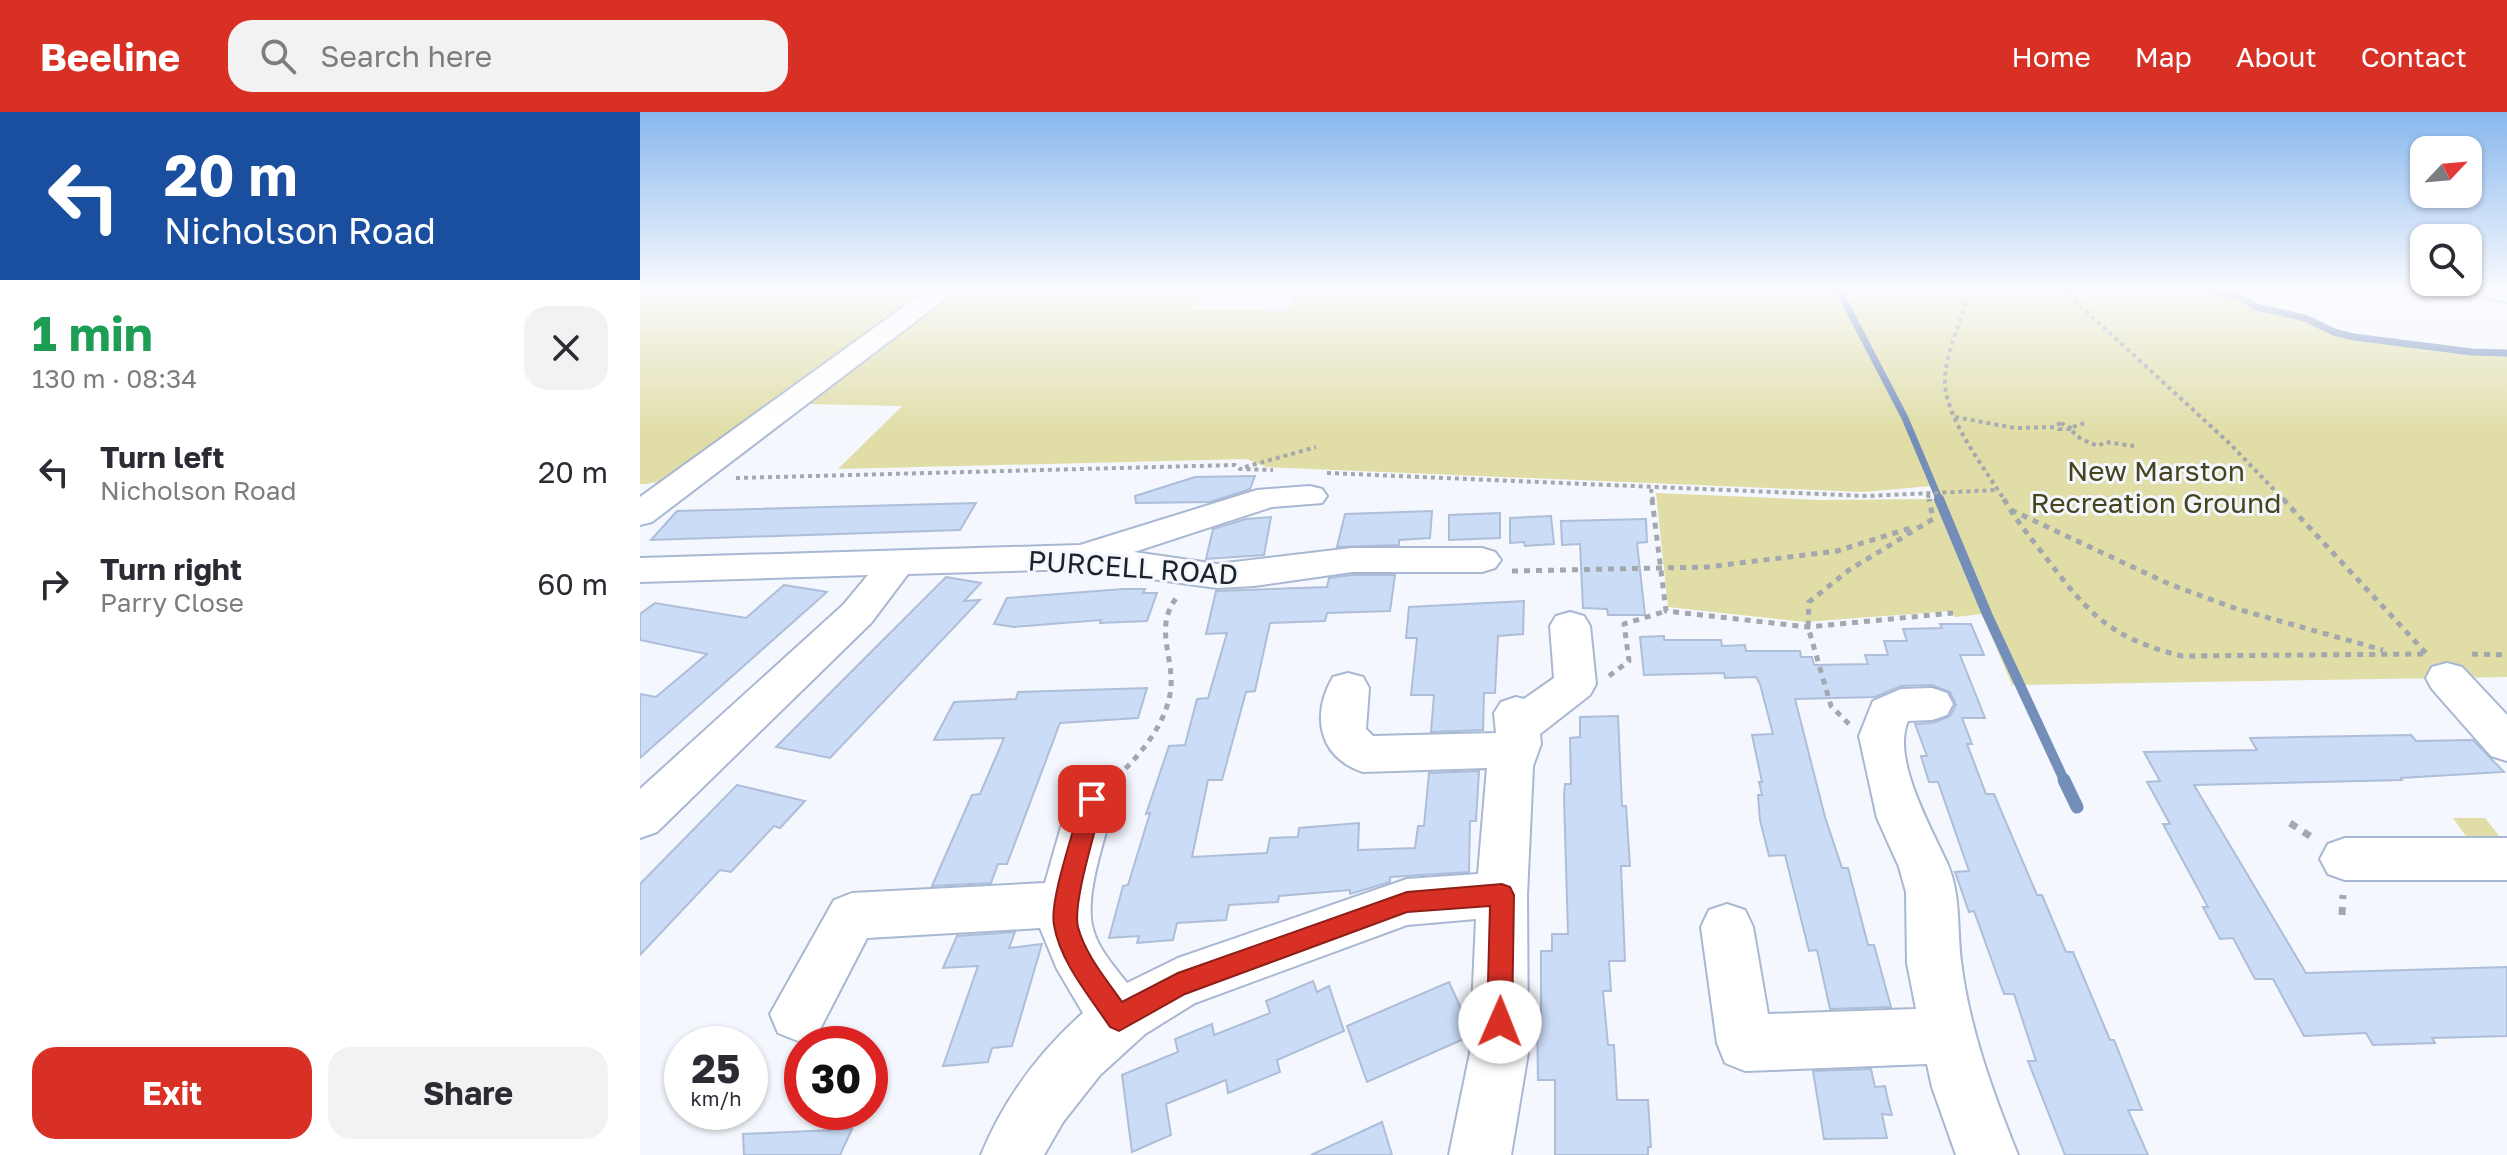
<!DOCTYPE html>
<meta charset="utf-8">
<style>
body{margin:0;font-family:"Golos Text",sans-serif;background:#f2f2f3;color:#2b2b33;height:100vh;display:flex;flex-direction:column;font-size:30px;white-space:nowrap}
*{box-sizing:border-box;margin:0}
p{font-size:26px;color:#7c7c81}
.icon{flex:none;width:44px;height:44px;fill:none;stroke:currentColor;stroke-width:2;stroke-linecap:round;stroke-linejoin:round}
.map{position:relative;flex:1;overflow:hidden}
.details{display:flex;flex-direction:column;background:#fff;width:640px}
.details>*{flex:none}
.hud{background:#1a4fa0;color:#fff;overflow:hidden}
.needle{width:52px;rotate:64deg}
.fabs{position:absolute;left:1770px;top:24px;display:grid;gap:16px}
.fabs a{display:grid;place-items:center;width:72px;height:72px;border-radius:16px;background:#fff;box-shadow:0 2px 6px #0004;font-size:40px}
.speed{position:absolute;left:24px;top:914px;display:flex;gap:16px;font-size:40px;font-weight:700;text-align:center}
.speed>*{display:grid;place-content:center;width:104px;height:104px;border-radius:50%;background:#fff;box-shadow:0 2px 6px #0004;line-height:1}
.speed small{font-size:20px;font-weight:400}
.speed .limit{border:12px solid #d22;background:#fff;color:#111}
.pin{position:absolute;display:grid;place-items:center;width:68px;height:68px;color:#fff;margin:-34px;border-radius:16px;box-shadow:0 4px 12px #0006}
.me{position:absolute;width:88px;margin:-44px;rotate:1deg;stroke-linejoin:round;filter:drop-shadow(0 0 6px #0008)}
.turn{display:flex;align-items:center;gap:28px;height:168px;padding:0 32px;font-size:36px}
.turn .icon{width:104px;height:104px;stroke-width:2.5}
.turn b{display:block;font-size:56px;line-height:68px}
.round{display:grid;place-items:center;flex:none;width:84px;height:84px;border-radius:24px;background:#f2f2f3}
.overview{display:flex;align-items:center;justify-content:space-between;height:136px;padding:0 32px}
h1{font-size:48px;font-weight:700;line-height:60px;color:#1e9e55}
.button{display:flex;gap:16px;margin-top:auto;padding:16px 32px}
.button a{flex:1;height:92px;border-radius:24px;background:#d93025;color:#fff;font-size:32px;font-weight:700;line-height:92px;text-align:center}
.button a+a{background:#f2f2f3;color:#2b2b33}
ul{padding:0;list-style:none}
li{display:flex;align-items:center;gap:24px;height:112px;padding:0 32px}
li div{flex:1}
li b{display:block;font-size:30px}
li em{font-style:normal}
header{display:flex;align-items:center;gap:48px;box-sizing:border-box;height:112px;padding:0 40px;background:#d93025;color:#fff}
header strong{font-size:38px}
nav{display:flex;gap:44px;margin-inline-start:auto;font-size:28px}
.search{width:560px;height:72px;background:#f2f2f3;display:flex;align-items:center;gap:20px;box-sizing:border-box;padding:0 28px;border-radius:24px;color:#7c7c81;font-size:30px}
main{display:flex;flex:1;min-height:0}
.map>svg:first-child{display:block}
.green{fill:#e0dda6}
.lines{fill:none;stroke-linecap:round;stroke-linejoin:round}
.stream-far2{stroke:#748eba;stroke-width:7}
.stream-far1{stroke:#748eba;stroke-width:10}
.stream{stroke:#748eba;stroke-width:13}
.building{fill:#cbdcf7;stroke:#aebed9;stroke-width:2}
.minor-casing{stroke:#a8b8d3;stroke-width:4}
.path-far2{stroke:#a3a7ae;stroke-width:4;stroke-dasharray:4 4;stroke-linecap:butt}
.path-far1{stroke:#a3a7ae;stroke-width:5;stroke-dasharray:6 6;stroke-linecap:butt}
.path{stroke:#a3a7ae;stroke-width:7;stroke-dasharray:8 8;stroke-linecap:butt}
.minor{fill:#fff;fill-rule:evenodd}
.route{fill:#d93025;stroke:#8d1f18;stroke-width:2}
.labels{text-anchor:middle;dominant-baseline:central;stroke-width:6;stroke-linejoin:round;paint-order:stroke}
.park-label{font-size:28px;fill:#47441d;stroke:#f4f7fd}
.street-label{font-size:28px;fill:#1c222c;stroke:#f4f7fd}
</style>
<header>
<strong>Beeline</strong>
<div class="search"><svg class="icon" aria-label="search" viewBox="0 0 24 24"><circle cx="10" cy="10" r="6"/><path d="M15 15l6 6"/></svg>Search here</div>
<nav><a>Home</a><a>Map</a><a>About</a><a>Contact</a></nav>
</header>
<main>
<section class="details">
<div class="hud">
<div class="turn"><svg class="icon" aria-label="left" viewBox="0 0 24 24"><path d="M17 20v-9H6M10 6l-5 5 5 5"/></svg><div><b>20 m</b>Nicholson Road</div></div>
</div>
<div class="overview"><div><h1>1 min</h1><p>130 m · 08:34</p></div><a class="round"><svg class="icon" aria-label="close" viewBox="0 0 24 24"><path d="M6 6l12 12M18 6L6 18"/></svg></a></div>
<ul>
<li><svg class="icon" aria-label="left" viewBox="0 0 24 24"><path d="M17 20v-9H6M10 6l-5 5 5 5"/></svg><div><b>Turn left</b><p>Nicholson Road</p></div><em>20 m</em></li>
<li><svg class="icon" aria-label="right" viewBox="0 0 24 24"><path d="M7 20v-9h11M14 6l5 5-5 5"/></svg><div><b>Turn right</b><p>Parry Close</p></div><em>60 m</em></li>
</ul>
<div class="button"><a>Exit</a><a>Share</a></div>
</section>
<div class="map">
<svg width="1867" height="1043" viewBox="0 0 1867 1043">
<rect width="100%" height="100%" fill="#f4f7fd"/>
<g class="green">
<polygon points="0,177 297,177 44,365 6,372 0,372"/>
<polygon points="316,177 568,177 552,197 646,199 656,177 1562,177 1590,182 1616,196 1658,205 1706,225 1849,244 1867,243 1867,565 1372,573 1342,502 1315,505 1311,499 1165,510 1028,495 1016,381 1180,388 1295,387 1291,374 1223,380 626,355 607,347 198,357 262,294 166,292"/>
<polygon points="1813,706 1845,706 1867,734 1833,734"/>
</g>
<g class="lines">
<g class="stream-far2">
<polyline points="1198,177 1265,306 1300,389"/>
<polyline points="1566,177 1599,184 1616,195 1665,206 1694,220 1714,225 1832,240 1867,241"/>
</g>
<polyline class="stream-far1" points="1299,387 1347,502 1425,670"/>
<polyline class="stream" points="1424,668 1437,695"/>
</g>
<g class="building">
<polygon points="615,364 610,377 570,390 496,391 495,384 555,365"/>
<polygon points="336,391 320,418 11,428 37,399"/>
<polygon points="792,399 790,426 759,428 759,433 697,435 705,402"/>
<polygon points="860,401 860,426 809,428 809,403"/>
<polygon points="911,404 914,432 885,434 884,430 870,431 870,406"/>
<polygon points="631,405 624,443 566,447 573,417 606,407"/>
<polygon points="1006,407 1007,430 997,431 1005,503 968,503 967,497 943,496 940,432 922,433 921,409"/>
<polygon points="712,463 755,463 750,499 687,501 685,509 630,511 615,579 606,580 582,668 568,668 552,745 627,741 630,726 658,725 659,716 719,711 718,738 775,736 778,714 784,714 789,661 839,659 836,709 830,709 829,760 750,765 750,770 710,782 710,778 639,784 638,790 589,793 586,808 537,811 533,828 497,831 499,824 469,826 483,774 488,773 510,701 506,702 529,634 545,633 557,587 568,586 587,521 566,522 576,479 687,475 689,466"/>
<polygon points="306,465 341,471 324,489 340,488 190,646 136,635"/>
<polygon points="144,473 187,480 0,646 0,582 16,585 67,542 0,528 0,502 15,491 106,506"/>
<polygon points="483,477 505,477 503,481 517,481 507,509 460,511 461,508 374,515 354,512 367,486"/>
<polygon points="884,489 883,522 858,524 855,581 844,581 843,618 791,620 794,583 771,583 777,526 766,526 769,495"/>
<polygon points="1300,512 1331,512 1344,543 1320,543 1345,606 1322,606 1332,632 1327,632 1346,682 1354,682 1397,783 1402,783 1426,840 1433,840 1470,928 1474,928 1502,998 1488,998 1508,1043 1425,1043 1388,949 1396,949 1374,882 1364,882 1334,799 1329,800 1315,760 1329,759 1298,670 1289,670 1281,644 1287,644 1275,612 1293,611 1310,604 1316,593 1310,580 1292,573 1261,574 1235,585 1155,587 1185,705 1202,756 1208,756 1228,833 1234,833 1251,895 1190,897 1177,838 1169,839 1145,743 1129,744 1120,708 1118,683 1122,683 1119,670 1122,670 1112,623 1133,622 1120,572 1116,565 1085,566 1084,561 1004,563 1000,525 1024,524 1024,528 1081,528 1082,534 1105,533 1106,539 1160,539 1161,545 1172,545 1174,553 1228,552 1225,543 1248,543 1244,529 1267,529 1263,517 1302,516"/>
<polygon points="507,576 498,606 420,611 367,752 358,752 351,771 292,774 332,683 340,682 364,626 294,628 314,590 376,587 378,580"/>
<polygon points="978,604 982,694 986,694 990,754 981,754 985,849 969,849 971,879 963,879 968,933 974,933 977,988 1008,988 1011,1035 1008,1035 1008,1043 915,1043 915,968 898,968 897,903 901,903 901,839 912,839 912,822 928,822 924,685 925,672 931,672 930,626 940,625 940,605"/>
<polygon points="1771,623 1776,629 1833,628 1864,660 1761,666 1762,668 1554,673 1666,861 1867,855 1867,924 1792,926 1795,931 1733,933 1726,921 1664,924 1633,867 1615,867 1593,826 1580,827 1563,795 1568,795 1523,712 1530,712 1507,670 1520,669 1504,640 1617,638 1610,626"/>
<polygon points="97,673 165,689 140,716 134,714 91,760 80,758 0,843 0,772"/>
<polygon points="375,820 369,836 402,832 372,934 352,936 348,950 303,954 338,854 303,856 317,824"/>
<polygon points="673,869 677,880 689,874 704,919 637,948 640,960 588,981 586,968 526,992 531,1023 492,1040 482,963 538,940 535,927 572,912 574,923 630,901 626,889"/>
<polygon points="809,870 828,912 828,925 727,970 707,914"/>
<polygon points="1231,957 1235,975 1245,974 1248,988 1252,1003 1242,1002 1247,1026 1184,1027 1173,959"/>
<polygon points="742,1010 752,1043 671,1043"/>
<polygon points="212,1017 200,1043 104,1043 103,1022"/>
</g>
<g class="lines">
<defs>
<g id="minor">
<polygon points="288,177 318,177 12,410 0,413 0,385"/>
<polygon points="1833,177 1867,177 1867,190 1837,183"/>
<polygon points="670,374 682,377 687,384 682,391 632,395 494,440 577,452 712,436 842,436 855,440 861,448 855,456 842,460 712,460 614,474 577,476 440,457 268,462 231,511 17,720 0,726 0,677 203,493 228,463 0,470 0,446 440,433 617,378"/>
<path d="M 930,500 L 944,504 L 950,514 L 956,572 L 950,583 L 900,622 L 901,632 L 893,654 L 887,783 L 888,941 L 871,1043 L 809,1043 L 830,941 L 836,807 L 767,813 L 555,891 L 505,922 L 460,963 L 423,1010 L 404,1043 L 341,1043 C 364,987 398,941 443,901 L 417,857 L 400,816 L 227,826 L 178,921 L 158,929 L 138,921 L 130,902 L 194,788 L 212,781 L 405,771 L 429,687 L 435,674 L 452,668 L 469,674 L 475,687 C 467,722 443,783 453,817 C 458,837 475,855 487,871 L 538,846 L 767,767 L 838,762 L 847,656 L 723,660 C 678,645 671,603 693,565 L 708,561 L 723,565 L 729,576 L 726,617 L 733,624 L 856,621 L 854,601 L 861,590 L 876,585 L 884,587 L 914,566 L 910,514 L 916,504 Z"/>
<polygon points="1807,551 1822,555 1867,603 1867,649 1851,644 1792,577 1786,566 1792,555"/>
<path d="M 1292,576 L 1307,581 L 1313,592 L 1307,603 L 1292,608 L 1268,609 C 1251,647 1292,717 1308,753 C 1321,784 1317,817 1321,849 C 1329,916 1353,981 1378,1043 L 1316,1043 L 1292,975 L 1287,952 L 1105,959 L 1085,951 L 1077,931 L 1061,815 L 1069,798 L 1087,792 L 1105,798 L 1113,815 L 1128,902 L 1276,897 L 1267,851 L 1266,780 L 1259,755 L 1237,706 L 1219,624 L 1233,589 L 1261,577 Z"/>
<polygon points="1705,726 1867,726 1867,768 1705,768 1688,762 1680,747 1688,732"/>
</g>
</defs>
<use href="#minor" class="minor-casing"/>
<g class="path-far2">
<path d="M 1334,177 L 1328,186 C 1320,212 1304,244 1305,272 C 1307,309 1346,358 1365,389"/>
<polyline points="1422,177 1589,331 1645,389"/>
<polyline points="1315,305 1375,316 1417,315"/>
<polygon points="1421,311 1433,317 1419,317 1417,313"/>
<polyline points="1433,315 1444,311"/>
<polyline points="1432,319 1441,327 1458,334 1466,330 1494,334"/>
<polyline points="605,355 676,335"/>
<polyline points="687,361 1227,384 1357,378"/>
<polyline points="96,366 595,353 600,357 633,358"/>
<polyline points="1011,377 1013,389"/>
<polyline points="1288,382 1289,389"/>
</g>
<g class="path-far1">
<polyline points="1012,387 1026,499 1168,515 1313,501"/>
<path d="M 1364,387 C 1375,407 1390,425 1404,443 C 1448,501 1469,526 1542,544 L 1785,542"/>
<polyline points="1643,387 1786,541"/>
<polyline points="1371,398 1529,472 1597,497 1743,538"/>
<polyline points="872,459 1068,455 1197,439 1274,415"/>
<polyline points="1832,542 1867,543"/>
<polyline points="969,564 989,549 984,512 1026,499"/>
<polyline points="1209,612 1191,594 1168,515 1169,490 1209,458 1293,407 1289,387"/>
<path d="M 477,665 C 501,642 528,610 531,575 C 533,542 514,515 537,485"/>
</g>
<g class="path">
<polyline points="1650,711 1676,728"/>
<polyline points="1702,803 1703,783"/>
</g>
<use href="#minor" class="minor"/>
</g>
<linearGradient id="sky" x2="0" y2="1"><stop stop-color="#88b7ee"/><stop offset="0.55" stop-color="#fafbfe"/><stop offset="1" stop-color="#fafbfe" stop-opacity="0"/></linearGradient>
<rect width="1867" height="323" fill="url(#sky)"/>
<path class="route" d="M 452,679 L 460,681 L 463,687 C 457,715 432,791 438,815 C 445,842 466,867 482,890 L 538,861 L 767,780 L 862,772 L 870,775 L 874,783 L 872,910 L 869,918 L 860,922 L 851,918 L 847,910 L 850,794 L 767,800 L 545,882 L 479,919 L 470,915 C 450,885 420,850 414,813 C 409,788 435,716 442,687 L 445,681 Z"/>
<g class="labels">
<g class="park-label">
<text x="1516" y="358">New Marston<tspan x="1516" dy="32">Recreation Ground</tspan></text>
</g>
<g class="street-label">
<text transform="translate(493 455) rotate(4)">PURCELL ROAD</text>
</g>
</g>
</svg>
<div class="fabs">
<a><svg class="needle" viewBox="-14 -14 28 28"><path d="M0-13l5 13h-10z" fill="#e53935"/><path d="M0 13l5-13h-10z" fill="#7c7c81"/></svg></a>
<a><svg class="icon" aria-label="search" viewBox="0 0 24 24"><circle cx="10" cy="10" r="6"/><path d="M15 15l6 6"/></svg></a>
</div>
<div class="speed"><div>25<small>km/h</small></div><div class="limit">30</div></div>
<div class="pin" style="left:452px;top:687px;background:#d93025"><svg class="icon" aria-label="arrive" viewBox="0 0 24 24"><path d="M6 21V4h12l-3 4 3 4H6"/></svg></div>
<svg class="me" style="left:860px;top:910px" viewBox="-20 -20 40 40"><circle r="19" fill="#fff"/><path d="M0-13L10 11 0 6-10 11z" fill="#d93025"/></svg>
</div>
</main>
